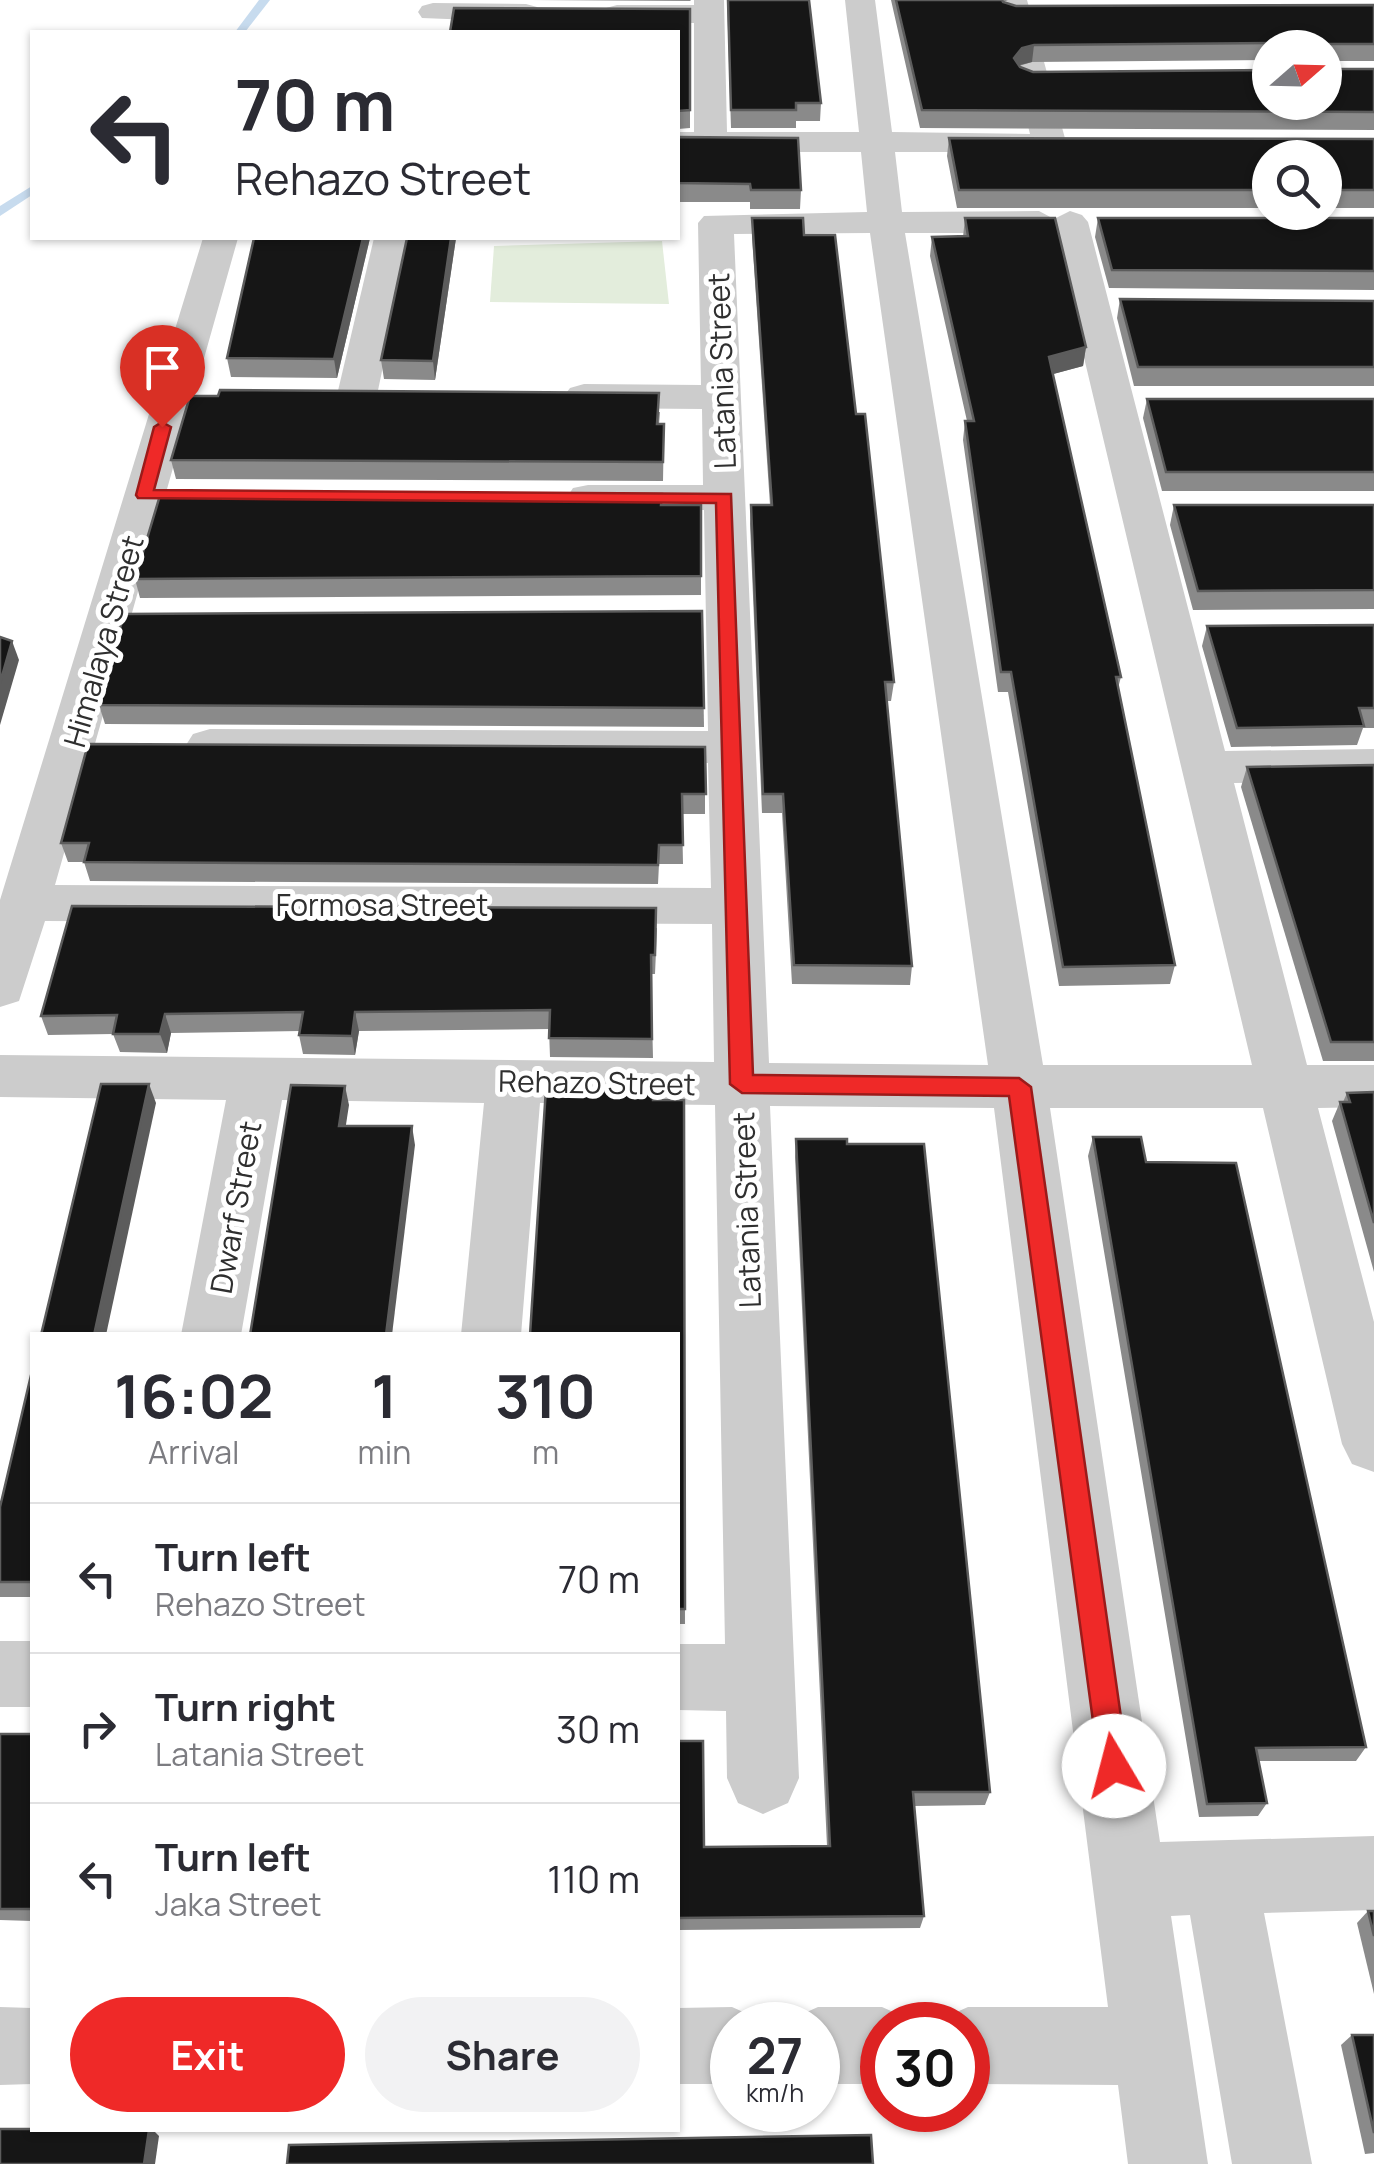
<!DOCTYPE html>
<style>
body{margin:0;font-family:Manrope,sans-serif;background:#f2f2f3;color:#2b2b33;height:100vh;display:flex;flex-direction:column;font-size:38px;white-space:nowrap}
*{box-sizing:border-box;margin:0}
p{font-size:32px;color:#7c7c81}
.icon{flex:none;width:55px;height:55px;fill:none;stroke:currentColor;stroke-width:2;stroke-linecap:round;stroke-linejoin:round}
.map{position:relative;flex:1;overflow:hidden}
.panel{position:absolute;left:30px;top:1332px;width:650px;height:800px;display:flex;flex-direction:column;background:#fff;border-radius:0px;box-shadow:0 2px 8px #0004}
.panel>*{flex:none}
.banner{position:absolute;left:30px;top:30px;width:650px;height:210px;border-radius:0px;box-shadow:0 2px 8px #0004;background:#fff;color:#2b2b33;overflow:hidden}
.needle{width:65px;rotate:70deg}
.buttons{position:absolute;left:1252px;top:30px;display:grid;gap:20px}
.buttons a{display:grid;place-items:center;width:90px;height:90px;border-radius:50%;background:#fff;box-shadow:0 2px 8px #0004;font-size:50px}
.speed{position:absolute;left:710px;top:2002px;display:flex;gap:20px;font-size:50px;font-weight:700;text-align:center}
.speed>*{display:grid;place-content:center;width:130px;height:130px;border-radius:50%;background:#fff;box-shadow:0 2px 8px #0004;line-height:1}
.speed small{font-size:25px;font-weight:400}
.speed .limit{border:15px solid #d22;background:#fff;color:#111}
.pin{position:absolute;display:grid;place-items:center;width:85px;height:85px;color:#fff;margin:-102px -42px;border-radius:50% 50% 50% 0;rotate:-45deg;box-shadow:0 0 10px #0007}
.pin .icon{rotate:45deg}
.me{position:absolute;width:110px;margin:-55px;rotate:352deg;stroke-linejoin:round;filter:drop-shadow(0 0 8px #0008)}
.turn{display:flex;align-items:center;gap:35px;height:210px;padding:0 40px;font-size:45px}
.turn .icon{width:130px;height:130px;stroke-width:2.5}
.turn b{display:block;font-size:70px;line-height:85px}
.eta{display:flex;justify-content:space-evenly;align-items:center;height:170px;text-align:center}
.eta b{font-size:60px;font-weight:700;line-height:70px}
.primary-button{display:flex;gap:20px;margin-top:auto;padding:20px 40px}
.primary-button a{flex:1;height:115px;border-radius:60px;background:#ef2928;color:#fff;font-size:40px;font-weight:700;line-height:115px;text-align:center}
.primary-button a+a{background:#f2f2f3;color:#2b2b33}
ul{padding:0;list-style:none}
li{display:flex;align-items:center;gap:30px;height:150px;padding:0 40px;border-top:2px solid #e1e1e2}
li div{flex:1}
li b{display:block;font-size:38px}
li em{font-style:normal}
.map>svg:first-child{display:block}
.green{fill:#e3eddc}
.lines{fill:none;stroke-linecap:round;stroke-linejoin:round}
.stream{fill:#c7dbee;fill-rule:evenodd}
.minor{fill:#ccc;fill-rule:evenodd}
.wall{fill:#8a8a8a;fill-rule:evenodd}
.shaded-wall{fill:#5c5c5c}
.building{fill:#161616;stroke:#5c5c5c;stroke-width:2.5;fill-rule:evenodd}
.route{fill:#ef2928;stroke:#9b1b1a;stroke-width:2.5}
.labels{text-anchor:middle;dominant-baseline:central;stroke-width:10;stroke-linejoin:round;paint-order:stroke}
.street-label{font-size:30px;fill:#2f2f2f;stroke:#fff}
</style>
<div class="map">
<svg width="1374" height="2164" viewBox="0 0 1374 2164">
<rect width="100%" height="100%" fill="#fff"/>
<polygon class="green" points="662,241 669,304 490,302 494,246"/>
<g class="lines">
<g class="stream">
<polygon points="259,0 270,0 245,32 235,32"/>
<polygon points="32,186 32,195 0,216 0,206"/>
</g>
<g class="minor">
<path d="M 694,0 L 724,0 L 727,132 L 859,132 L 845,0 L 875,0 L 892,132 L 1030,134 L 997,0 L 1027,0 L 1066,142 L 1061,149 C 1047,153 1037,149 1024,152 L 895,152 L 902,212 L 1039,211 L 1054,219 L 1070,211 L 1082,215 L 1088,222 L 1225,751 L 1374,749 L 1374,781 L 1234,783 L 1307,1065 L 1374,1065 L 1374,1107 L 1318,1108 L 1374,1322 L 1374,1472 L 1352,1464 L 1342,1444 L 1263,1108 L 1050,1108 L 1160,1842 L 1374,1836 L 1374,1910 L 1264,1913 L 1312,2164 L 1232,2164 L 1190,1915 L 1171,1916 L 1208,2164 L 1128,2164 L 1118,2085 L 968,2084 L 968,2025 L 938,2025 L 941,2019 L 968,2007 L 1108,2007 L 994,1108 L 770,1106 L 799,1778 L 788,1803 L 763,1814 L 738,1803 L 727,1778 L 726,1711 L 678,1710 L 678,1644 L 725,1644 L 715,1105 L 540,1103 L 521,1335 L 461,1335 L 484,1103 L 282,1100 L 241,1335 L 181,1335 L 226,1100 L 0,1097 L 0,1055 L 714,1062 L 712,924 L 45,921 L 19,1001 L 0,1007 L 0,900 L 203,238 L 238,238 L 55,885 L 711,888 L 708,763 L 210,761 L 193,756 L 186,745 L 193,734 L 210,729 L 708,731 L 704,510 L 588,509 L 573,506 L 567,497 L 573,488 L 588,485 L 703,485 L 702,409 L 584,408 L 570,404 L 564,396 L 570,388 L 584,384 L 701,385 L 698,223 L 704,216 L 867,212 L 861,152 L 678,152 L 678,132 L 694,132 L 694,23 L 617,23 L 606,20 L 602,14 L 606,8 L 617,5 L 694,5 ZM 1053,227 L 1252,1065 L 1043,1065 L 905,233 L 1039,233 ZM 870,233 L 988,1065 L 769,1063 L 734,234 Z"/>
<polygon points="433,3 526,4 537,7 541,13 537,19 526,22 422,18 418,12 422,6"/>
<polygon points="374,238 410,238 377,395 371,403 357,407 343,403 337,395"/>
<rect x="0" y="1641" width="32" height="66"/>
<polygon points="0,2007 32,2008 32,2084 0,2085"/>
<polygon points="732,2007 759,2019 762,2025 732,2025 732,2084 678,2084 678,2008"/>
<polygon points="818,2007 882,2007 909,2019 912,2025 882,2025 882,2084 818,2084 818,2025 788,2025 791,2019"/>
</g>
</g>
<g class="wall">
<polygon points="532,0 691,0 690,1"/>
<polygon points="727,0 809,0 821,103 820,121 796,121 796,128 731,128"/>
<path d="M 891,0 L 1008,0 L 1003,2 L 1016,6 L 1374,5 L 1374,61 L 1327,61 L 1327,69 L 1374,69 L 1374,130 L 920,128 ZM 1270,48 L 1325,48 L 1270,102 L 1033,72 L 1019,66 L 1032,62 L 1270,60 Z"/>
<polygon points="690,9 690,128 678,129 678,32"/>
<polygon points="678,137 801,190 800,209 750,209 750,202 678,202"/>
<polygon points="949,138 1374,139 1374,208 1325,208 1325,158 1270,158 1270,208 957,208 947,156"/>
<polygon points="752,218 804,235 856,414 894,682 891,701 887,701 912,966 910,985 792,984 782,813 762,813 750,524 751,505 770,505 752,237"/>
<polygon points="965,218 1086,347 1083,366 1053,374 1121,677 1118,688 1175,965 1170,984 1059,986 1008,692 998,692 963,440 965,421 967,421 930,256 932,237 963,237"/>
<polygon points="1098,218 1374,218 1374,290 1109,288 1095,237"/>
<polygon points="254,238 370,238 337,378 231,377 227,358"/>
<polygon points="407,238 456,238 435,380 384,379 381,360"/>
<polygon points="1120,299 1374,301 1374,386 1134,386 1117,318"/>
<polygon points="1147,399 1374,399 1374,491 1162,491 1143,418"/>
<polygon points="660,412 659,424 664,424 663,481 176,479 171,460"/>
<polygon points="701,505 701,595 140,598 135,579"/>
<polygon points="1174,505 1374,505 1374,609 1193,610 1170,525"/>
<polygon points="702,611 704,727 105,724 99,705"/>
<polygon points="1374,625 1374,728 1363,728 1357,745 1231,747 1202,646 1207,626"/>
<polygon points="705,747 705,814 682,814 683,864 659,864 658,884 90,881 84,862 68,862 61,843"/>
<polygon points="1374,765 1374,1061 1323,1061 1241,787 1247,767"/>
<polygon points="657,928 655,974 651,974 653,1058 550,1057 549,1029 359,1031 355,1055 303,1054 299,1035 300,1031 171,1033 167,1053 120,1052 113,1034 48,1035 41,1016"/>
<polygon points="1374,1092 1374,1272 1332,1121 1340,1102 1343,1102 1347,1093"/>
<polygon points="653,1100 684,1100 685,1624 678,1624 678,1335"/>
<polygon points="1093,1137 1146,1162 1366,1747 1356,1761 1259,1761 1267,1803 1258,1816 1199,1817 1088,1156"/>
<polygon points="796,1139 990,1792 985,1805 914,1806 924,1916 920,1928 678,1930 678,1741 704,1847 827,1846 795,1157"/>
<polygon points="32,1371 32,1597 0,1597 0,1507"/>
<polygon points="0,1734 32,1734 32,1921 0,1920"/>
<polygon points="1368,1911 1374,1911 1374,1994 1357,1923"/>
<polygon points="1352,2035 1374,2035 1374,2153 1365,2154 1341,2045"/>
</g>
<g class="shaded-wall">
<polygon points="1034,45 1032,62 1020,65 1012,76 1014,58 1022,48"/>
<polygon points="363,238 370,238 337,378 334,359"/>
<polygon points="451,238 456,238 435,380 433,361"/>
<polygon points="1086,347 1083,366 1046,376 1049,357"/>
<polygon points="12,641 19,660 0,725 0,683"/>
<polygon points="355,1012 359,1031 355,1055 352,1036"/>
<polygon points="165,1014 171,1033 167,1053 160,1034"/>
<polygon points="149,1084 156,1103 106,1335 94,1335"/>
<polygon points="345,1086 349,1105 343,1144 339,1126"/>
<polygon points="412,1126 415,1145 392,1335 386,1335"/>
<polygon points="149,2130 153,2130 159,2136 155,2164 144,2164"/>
</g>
<g class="building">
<polygon points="728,0 809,0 821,103 796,103 796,110 731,110"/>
<path d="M 896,0 L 1002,0 L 1003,2 L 1016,6 L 1374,5 L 1374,44 L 1327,44 L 1327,69 L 1374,69 L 1374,112 L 922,110 ZM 1274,43 L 1278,48 L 1325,48 L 1325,102 L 1270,102 L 1270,70 L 1033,72 L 1020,67 L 1014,58 L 1022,48 L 1034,45 Z"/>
<polygon points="454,8 690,9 690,110 678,111 678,32 450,32"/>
<polygon points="678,137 798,138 801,190 751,190 750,184 678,183"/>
<polygon points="949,138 1374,139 1374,190 1325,190 1325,158 1270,158 1270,190 959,190"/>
<polygon points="752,218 803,218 804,235 835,235 856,414 865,414 894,682 885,682 912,966 794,965 783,794 763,794 751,505 772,505"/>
<polygon points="965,218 1055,218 1086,347 1049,357 1121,677 1116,677 1175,965 1063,967 1011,672 1001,672 965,421 974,421 932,237 968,236"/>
<polygon points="1098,218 1374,218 1374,271 1112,270"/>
<polygon points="254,238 363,238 334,359 227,358"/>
<polygon points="407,238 451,238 433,361 381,360"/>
<polygon points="1120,299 1374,301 1374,367 1138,367"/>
<polygon points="220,390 659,393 657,424 664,424 663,462 171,460 190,396 218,396"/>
<polygon points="1147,399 1374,399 1374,472 1166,472"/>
<polygon points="161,492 662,494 661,505 701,505 701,576 135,579"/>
<polygon points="1174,505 1374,505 1374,590 1198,591"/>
<polygon points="702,611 704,708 99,705 124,614"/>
<polygon points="1374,625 1374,708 1359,708 1364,726 1237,728 1207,626"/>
<polygon points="0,637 12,641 0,683"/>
<polygon points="88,744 705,747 706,794 682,794 683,845 659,845 658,865 84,862 89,843 61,843"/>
<polygon points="1374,765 1374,1042 1331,1042 1247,767"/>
<polygon points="72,906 656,908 655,955 651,955 652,1039 549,1038 550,1010 355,1012 352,1036 299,1035 303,1012 165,1014 160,1034 113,1034 117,1015 41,1016"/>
<polygon points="101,1084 149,1084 94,1335 41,1335"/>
<polygon points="291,1085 345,1086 339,1126 412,1126 386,1335 250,1335"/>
<polygon points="546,1088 653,1089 653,1100 684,1100 685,1609 678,1609 678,1335 530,1335"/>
<polygon points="1374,1092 1374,1223 1340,1102 1350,1102 1347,1093"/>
<polygon points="1093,1137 1141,1137 1146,1162 1236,1163 1366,1747 1256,1748 1267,1803 1207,1804"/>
<polygon points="796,1139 847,1139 847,1144 924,1144 990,1792 913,1792 924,1916 678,1918 678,1741 703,1741 704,1847 830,1846"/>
<polygon points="32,1371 32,1582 0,1582 0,1507"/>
<rect x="0" y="1734" width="32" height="175"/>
<polygon points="1368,1911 1374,1911 1374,1936"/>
<polygon points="1352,2035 1374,2035 1374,2133"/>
<polygon points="0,2129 32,2129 32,2130 149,2130 144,2164 0,2164"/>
<polygon points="871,2135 873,2164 287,2164 289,2145"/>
</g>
<polygon class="route" points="162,422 171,427 154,490 731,494 753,1075 1019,1078 1031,1087 1128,1766 1124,1777 1114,1781 1103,1777 1099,1766 1009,1096 742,1093 730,1084 716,503 138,498 136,495 154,427"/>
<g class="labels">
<g class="street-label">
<text transform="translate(721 371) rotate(-92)">Latania Street</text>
<text transform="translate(103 641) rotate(-74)">Himalaya Street</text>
<text x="382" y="904">Formosa Street</text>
<text transform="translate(597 1082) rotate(1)">Rehazo Street</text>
<text transform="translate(235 1207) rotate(-80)">Dwarf Street</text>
<text transform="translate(746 1210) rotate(-92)">Latania Street</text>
</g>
</g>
</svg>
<div class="buttons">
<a><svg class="needle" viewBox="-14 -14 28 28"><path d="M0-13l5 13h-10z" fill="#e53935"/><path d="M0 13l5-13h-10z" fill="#7c7c81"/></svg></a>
<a><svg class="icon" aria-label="search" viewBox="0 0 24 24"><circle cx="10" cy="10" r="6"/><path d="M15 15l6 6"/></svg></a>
</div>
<div class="speed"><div>27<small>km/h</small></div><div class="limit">30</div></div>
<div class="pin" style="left:162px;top:427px;background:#d93025"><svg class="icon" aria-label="arrive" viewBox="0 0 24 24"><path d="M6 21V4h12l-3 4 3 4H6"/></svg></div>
<svg class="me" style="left:1114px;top:1766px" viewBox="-20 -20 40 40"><circle r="19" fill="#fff"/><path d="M0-13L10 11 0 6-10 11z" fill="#ef2928"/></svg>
<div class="banner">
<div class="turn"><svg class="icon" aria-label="left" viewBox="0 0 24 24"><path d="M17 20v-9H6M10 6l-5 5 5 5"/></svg><div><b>70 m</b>Rehazo Street</div></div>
</div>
<section class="panel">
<div class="eta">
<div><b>16:02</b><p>Arrival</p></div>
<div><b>1</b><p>min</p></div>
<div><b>310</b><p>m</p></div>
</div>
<ul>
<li><svg class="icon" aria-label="left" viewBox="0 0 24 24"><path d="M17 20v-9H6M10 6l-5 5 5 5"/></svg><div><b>Turn left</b><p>Rehazo Street</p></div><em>70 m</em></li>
<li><svg class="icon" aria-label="right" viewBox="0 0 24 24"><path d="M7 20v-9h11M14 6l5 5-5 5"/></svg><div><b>Turn right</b><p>Latania Street</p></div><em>30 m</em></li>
<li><svg class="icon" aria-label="left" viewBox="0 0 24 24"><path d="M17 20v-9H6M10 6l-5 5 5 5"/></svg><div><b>Turn left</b><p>Jaka Street</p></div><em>110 m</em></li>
</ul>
<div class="primary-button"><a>Exit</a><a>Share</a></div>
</section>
</div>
